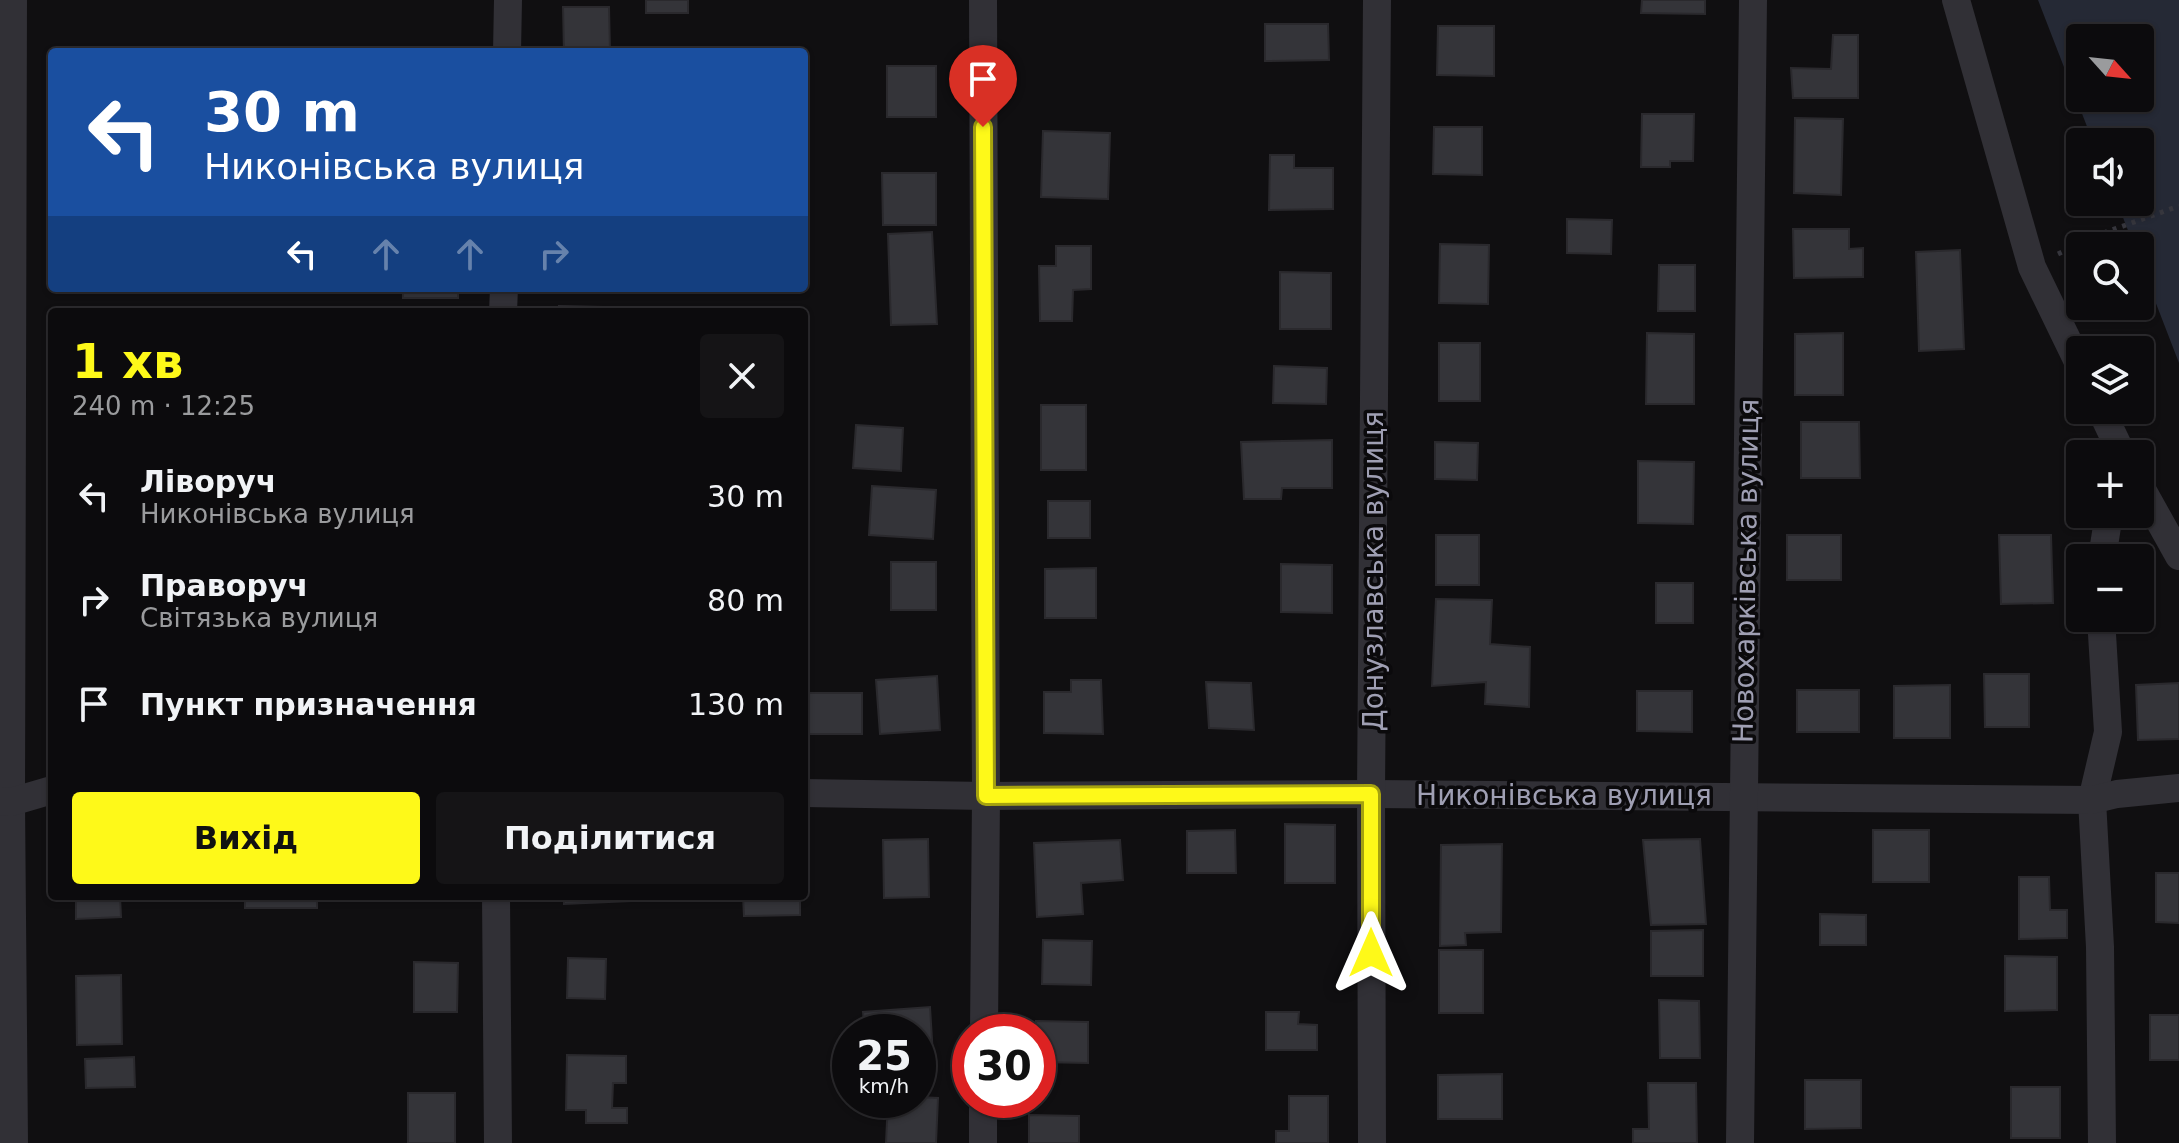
<!DOCTYPE html>
<html lang="uk">
<meta charset="utf-8">
<style>
body{margin:0;font-family:"DejaVu Sans",sans-serif;background:#151416;color:#f1f3f6;height:100vh;display:flex;flex-direction:column;font-size:30px;white-space:nowrap}
*{box-sizing:border-box;margin:0}
p{font-size:26px;color:#9a9b9d}
.icon{flex:none;width:44px;height:44px;fill:none;stroke:currentColor;stroke-width:2;stroke-linecap:round;stroke-linejoin:round}
.map{position:relative;flex:1;overflow:hidden}
.details{position:absolute;left:48px;top:308px;width:760px;height:592px;display:flex;flex-direction:column;background:#0c0b0d;border-radius:8px;box-shadow:0 2px 6px #0004,0 0 0 2px #2c2b2e}
.details>*{flex:none}
.hud{position:absolute;left:48px;top:48px;width:760px;height:244px;border-radius:8px;box-shadow:0 2px 6px #0004,0 0 0 2px #2c2b2e;background:#1a4fa0;color:#fff;overflow:hidden}
.needle{width:52px;rotate:117deg}
.fabs{position:absolute;left:2066px;top:24px;display:grid;gap:16px}
.fabs a{display:grid;place-items:center;width:88px;height:88px;border-radius:8px;background:#0c0b0d;box-shadow:0 2px 6px #0004,0 0 0 2px #2c2b2e;font-size:40px}
.speed{position:absolute;left:832px;top:1014px;display:flex;gap:16px;font-size:40px;font-weight:700;text-align:center}
.speed>*{display:grid;place-content:center;width:104px;height:104px;border-radius:50%;background:#0c0b0d;box-shadow:0 2px 6px #0004,0 0 0 2px #2c2b2e;line-height:1}
.speed small{font-size:20px;font-weight:400}
.speed .limit{border:12px solid #d22;background:#fff;color:#111}
.pin{position:absolute;display:grid;place-items:center;width:68px;height:68px;color:#fff;margin:-82px -34px;border-radius:50% 50% 50% 0;rotate:-45deg;box-shadow:0 0 8px #0007}
.pin .icon{rotate:45deg}
.me{position:absolute;width:88px;margin:-44px;rotate:0deg;stroke-linejoin:round;filter:drop-shadow(0 0 6px #0008)}
.turn{display:flex;align-items:center;gap:28px;height:168px;padding:0 24px;font-size:36px}
.turn .icon{width:104px;height:104px;stroke-width:2.5}
.turn b{display:block;font-size:56px;line-height:68px}
.lanes{display:flex;align-items:center;height:76px;padding:0 24px;background:#0003;justify-content:center;gap:40px;direction:ltr}
.lanes .off{opacity:.35}
.round{display:grid;place-items:center;flex:none;width:84px;height:84px;border-radius:8px;background:#151416}
.headline{display:flex;align-items:center;justify-content:space-between;height:136px;padding:0 24px}
h1{font-size:48px;font-weight:700;line-height:60px;color:#fef919}
.cta{display:flex;gap:16px;margin-top:auto;padding:16px 24px}
.cta a{flex:1;height:92px;border-radius:8px;background:#fef919;color:#111;font-size:32px;font-weight:700;line-height:92px;text-align:center}
.cta a+a{background:#151416;color:#f1f3f6}
ul{padding:0;list-style:none}
li{display:flex;align-items:center;gap:24px;height:104px;padding:0 24px}
li div{flex:1}
li b{display:block;font-size:30px}
li em{font-style:normal}
.map>svg:first-child{display:block}
.water{fill:#252935;fill-rule:evenodd}
.building{fill:#343439;stroke:#2a292d;stroke-width:2}
.lines{fill:none;stroke-linecap:round;stroke-linejoin:round}
.path{stroke:#36363d;stroke-width:5;stroke-dasharray:4 6;stroke-linecap:butt}
.minor{stroke:#313036;stroke-width:28}
.route-casing{stroke:#a5a210;stroke-width:20}
.route{stroke:#fef919;stroke-width:14}
.labels{text-anchor:middle;dominant-baseline:central;stroke-width:7;stroke-linejoin:round;paint-order:stroke}
.street-label{font-size:28px;fill:#9f9fb3;stroke:#0b0a0c}
</style>
<div class="map">
<svg width="2179" height="1143" viewBox="0 0 2179 1143">
<rect width="100%" height="100%" fill="#100f11"/>
<path class="water" d="M 2038,0 L 2179,0 L 2179,363 L 2140,262 L 2140,246 L 2134,246 L 2117,202 L 2140,202 L 2140,142 L 2093,142 ZM 2080,38 L 2140,38 L 2140,98 L 2080,98 Z"/>
<g class="building">
<rect x="646" y="0" width="42" height="13"/>
<polygon points="1642,0 1705,0 1705,14 1641,13"/>
<polygon points="563,7 609,7 610,52 564,52"/>
<polygon points="1265,24 1328,24 1329,60 1265,61"/>
<polygon points="1438,26 1494,26 1494,76 1437,75"/>
<polygon points="1833,35 1858,35 1858,98 1793,98 1791,68 1831,69"/>
<polygon points="419,49 460,50 460,52 419,52"/>
<polygon points="160,50 160,52 91,52"/>
<rect x="887" y="66" width="49" height="51"/>
<polygon points="1642,114 1694,114 1693,161 1670,161 1670,167 1641,167"/>
<polygon points="1795,118 1843,119 1841,195 1794,193"/>
<polygon points="1434,127 1482,127 1482,175 1433,174"/>
<polygon points="1043,131 1110,133 1108,199 1041,197"/>
<polygon points="1270,155 1294,155 1294,168 1333,168 1333,209 1269,210"/>
<polygon points="882,173 936,173 936,225 883,225"/>
<polygon points="1567,219 1612,220 1611,254 1567,253"/>
<polygon points="1793,229 1849,229 1849,249 1863,248 1863,277 1794,278"/>
<polygon points="932,232 937,324 891,325 888,234"/>
<polygon points="1440,244 1489,245 1488,304 1439,303"/>
<polygon points="1056,246 1091,246 1091,289 1073,290 1072,321 1040,321 1039,266 1056,266"/>
<polygon points="1960,250 1964,349 1919,351 1916,252"/>
<polygon points="1659,265 1695,265 1695,311 1658,311"/>
<polygon points="1280,272 1331,273 1331,329 1280,329"/>
<rect x="403" y="288" width="55" height="10"/>
<polygon points="559,306 603,307 603,312 559,312"/>
<rect x="415" y="309" width="43" height="3"/>
<polygon points="1647,333 1694,334 1694,404 1646,404"/>
<polygon points="1843,333 1843,395 1795,395 1795,334"/>
<rect x="1439" y="343" width="41" height="58"/>
<polygon points="1274,366 1327,368 1326,404 1273,403"/>
<rect x="1041" y="405" width="45" height="65"/>
<polygon points="1801,422 1859,422 1860,478 1801,478"/>
<polygon points="856,425 903,428 901,471 853,468"/>
<polygon points="1332,440 1332,488 1282,488 1281,499 1244,499 1241,442"/>
<polygon points="1435,442 1478,443 1477,480 1435,479"/>
<polygon points="1638,461 1694,462 1693,524 1638,523"/>
<polygon points="872,486 936,490 933,539 869,535"/>
<rect x="1048" y="501" width="42" height="37"/>
<rect x="1436" y="535" width="43" height="50"/>
<rect x="1787" y="535" width="54" height="45"/>
<polygon points="1999,535 2051,535 2053,603 2001,604"/>
<rect x="891" y="562" width="45" height="48"/>
<polygon points="1281,564 1332,565 1332,613 1281,612"/>
<polygon points="1096,568 1096,618 1045,618 1045,569"/>
<rect x="1656" y="583" width="37" height="40"/>
<polygon points="1436,599 1492,600 1490,644 1530,647 1529,707 1485,704 1486,682 1432,686"/>
<polygon points="1984,674 2029,674 2029,727 1985,727"/>
<polygon points="937,676 940,730 880,734 876,680"/>
<polygon points="1071,680 1101,680 1103,734 1044,733 1044,692 1071,692"/>
<polygon points="1206,682 1251,683 1254,730 1209,728"/>
<polygon points="2179,683 2179,739 2138,740 2136,685"/>
<polygon points="1950,685 1950,738 1894,738 1894,686"/>
<rect x="1797" y="690" width="62" height="42"/>
<polygon points="1637,691 1692,691 1692,732 1637,731"/>
<rect x="805" y="693" width="57" height="41"/>
<polygon points="1285,824 1335,825 1335,883 1285,883"/>
<polygon points="1235,830 1236,873 1187,873 1187,831"/>
<rect x="1873" y="830" width="56" height="52"/>
<polygon points="928,839 929,897 884,898 883,840"/>
<polygon points="1700,839 1706,924 1651,925 1643,840"/>
<polygon points="1120,840 1123,880 1081,883 1083,914 1037,917 1034,843"/>
<polygon points="1502,844 1501,932 1465,933 1466,945 1440,946 1441,845"/>
<polygon points="2156,873 2179,873 2179,923 2156,922"/>
<polygon points="2019,877 2049,877 2050,910 2067,910 2067,938 2019,939"/>
<polygon points="76,896 120,896 121,917 76,919"/>
<rect x="160" y="896" width="33" height="5"/>
<rect x="245" y="896" width="72" height="12"/>
<polygon points="564,896 631,896 631,901 564,904"/>
<polygon points="743,896 800,896 800,915 744,916"/>
<polygon points="1820,914 1866,915 1866,945 1820,945"/>
<polygon points="1703,930 1703,976 1651,976 1651,931"/>
<polygon points="1043,940 1092,941 1091,985 1042,984"/>
<rect x="1439" y="950" width="44" height="63"/>
<polygon points="2005,956 2057,957 2057,1010 2005,1011"/>
<polygon points="568,958 606,959 605,999 567,998"/>
<polygon points="414,962 458,963 457,1012 414,1012"/>
<polygon points="121,975 122,1044 77,1045 76,976"/>
<polygon points="1659,1000 1699,1001 1700,1058 1660,1058"/>
<polygon points="930,1007 933,1056 918,1057 918,1032 865,1032 863,1012"/>
<polygon points="1266,1012 1299,1012 1298,1024 1317,1025 1317,1050 1266,1050"/>
<rect x="2150" y="1015" width="29" height="45"/>
<polygon points="1036,1021 1088,1022 1088,1063 1038,1062 1038,1032 1036,1032"/>
<polygon points="567,1055 626,1056 626,1083 613,1083 612,1108 627,1108 627,1123 586,1123 586,1110 566,1110"/>
<polygon points="134,1057 135,1087 86,1088 85,1059"/>
<polygon points="1502,1074 1502,1119 1438,1119 1438,1075"/>
<polygon points="1805,1080 1861,1080 1861,1128 1805,1129"/>
<polygon points="1648,1083 1696,1083 1697,1143 1633,1143 1633,1129 1649,1129"/>
<rect x="2011" y="1087" width="49" height="51"/>
<rect x="408" y="1093" width="47" height="50"/>
<polygon points="1289,1096 1328,1096 1328,1143 1276,1143 1276,1131 1289,1131"/>
<polygon points="918,1097 938,1098 936,1143 886,1143 888,1100 918,1100"/>
<polygon points="1029,1115 1079,1116 1079,1143 1029,1143"/>
</g>
<g class="lines">
<polyline class="path" points="2058,254 2098,235 2179,206"/>
<g class="minor">
<polyline points="13,0 11,802 14,1143"/>
<polyline points="983,0 986,796 984,1032"/>
<polyline points="1956,0 2032,267 2080,366"/>
<polyline points="507,52 508,0"/>
<polyline points="503,312 504,288"/>
<polyline points="2101,410 2122,454"/>
<polyline points="2140,486 2179,556"/>
<polyline points="2102,558 2109,514"/>
<polyline points="2101,618 2108,732 2092,800 2100,947 2102,1143"/>
<polyline points="804,793 986,796 1371,794 2092,800 2117,794 2179,788"/>
<polyline points="0,801 11,802 52,790"/>
<polyline points="496,896 498,1143"/>
<polyline points="983,1143 983,1100"/>
<polyline points="1372,1143 1371,794 1377,0"/>
<polyline points="1740,1143 1753,0"/>
</g>
</g>
<g class="lines">
<defs>
<polyline id="route" points="983,127 986,796 1371,794 1371,953"/>
</defs>
<use href="#route" class="route-casing"/>
<use href="#route" class="route"/>
</g>
<g class="labels">
<g class="street-label">
<text transform="translate(1373 571) rotate(-90)">Донузлавська вулиця</text>
<text transform="translate(1746 571) rotate(-89)">Новохарківська вулиця</text>
<text x="1564" y="795">Никонівська вулиця</text>
</g>
</g>
</svg>
<div class="fabs">
<a><svg class="needle" viewBox="-14 -14 28 28"><path d="M0-13l5 13h-10z" fill="#e53935"/><path d="M0 13l5-13h-10z" fill="#9a9b9d"/></svg></a>
<a><svg class="icon" aria-label="sound" viewBox="0 0 24 24"><path d="M4 9h4l5-4v14l-5-4H4zM17 9q2 3 0 6"/></svg></a>
<a><svg class="icon" aria-label="search" viewBox="0 0 24 24"><circle cx="10" cy="10" r="6"/><path d="M15 15l6 6"/></svg></a>
<a><svg class="icon" aria-label="layers" viewBox="0 0 24 24"><path d="M12 4l9 5-9 5-9-5zM3 14l9 5 9-5"/></svg></a>
<a>+</a>
<a>−</a>
</div>
<div class="speed"><div>25<small>km/h</small></div><div class="limit">30</div></div>
<div class="pin" style="left:983px;top:127px;background:#d93025"><svg class="icon" aria-label="arrive" viewBox="0 0 24 24"><path d="M6 21V4h12l-3 4 3 4H6"/></svg></div>
<svg class="me" style="left:1371px;top:953px" viewBox="-20 -20 40 40"><path d="M0-17L14 15 0 8-14 15z" fill="#fef919" stroke="#fff" stroke-width="4"/></svg>
<div class="hud">
<div class="turn"><svg class="icon" aria-label="left" viewBox="0 0 24 24"><path d="M17 20v-9H6M10 6l-5 5 5 5"/></svg><div><b>30 m</b>Никонівська вулиця</div></div>
<div class="lanes"><svg class="icon" aria-label="left" viewBox="0 0 24 24"><path d="M17 20v-9H6M10 6l-5 5 5 5"/></svg><svg class="icon off" aria-label="ahead" viewBox="0 0 24 24"><path d="M12 20V5M6 11l6-6 6 6"/></svg><svg class="icon off" aria-label="ahead" viewBox="0 0 24 24"><path d="M12 20V5M6 11l6-6 6 6"/></svg><svg class="icon off" aria-label="right" viewBox="0 0 24 24"><path d="M7 20v-9h11M14 6l5 5-5 5"/></svg></div>
</div>
<section class="details">
<div class="headline"><div><h1>1 хв</h1><p>240 m · 12:25</p></div><a class="round"><svg class="icon" aria-label="close" viewBox="0 0 24 24"><path d="M6 6l12 12M18 6L6 18"/></svg></a></div>
<ul>
<li><svg class="icon" aria-label="left" viewBox="0 0 24 24"><path d="M17 20v-9H6M10 6l-5 5 5 5"/></svg><div><b>Ліворуч</b><p>Никонівська вулиця</p></div><em>30 m</em></li>
<li><svg class="icon" aria-label="right" viewBox="0 0 24 24"><path d="M7 20v-9h11M14 6l5 5-5 5"/></svg><div><b>Праворуч</b><p>Світязька вулиця</p></div><em>80 m</em></li>
<li><svg class="icon" aria-label="arrive" viewBox="0 0 24 24"><path d="M6 21V4h12l-3 4 3 4H6"/></svg><div><b>Пункт призначення</b></div><em>130 m</em></li>
</ul>
<div class="cta"><a>Вихід</a><a>Поділитися</a></div>
</section>
</div>
